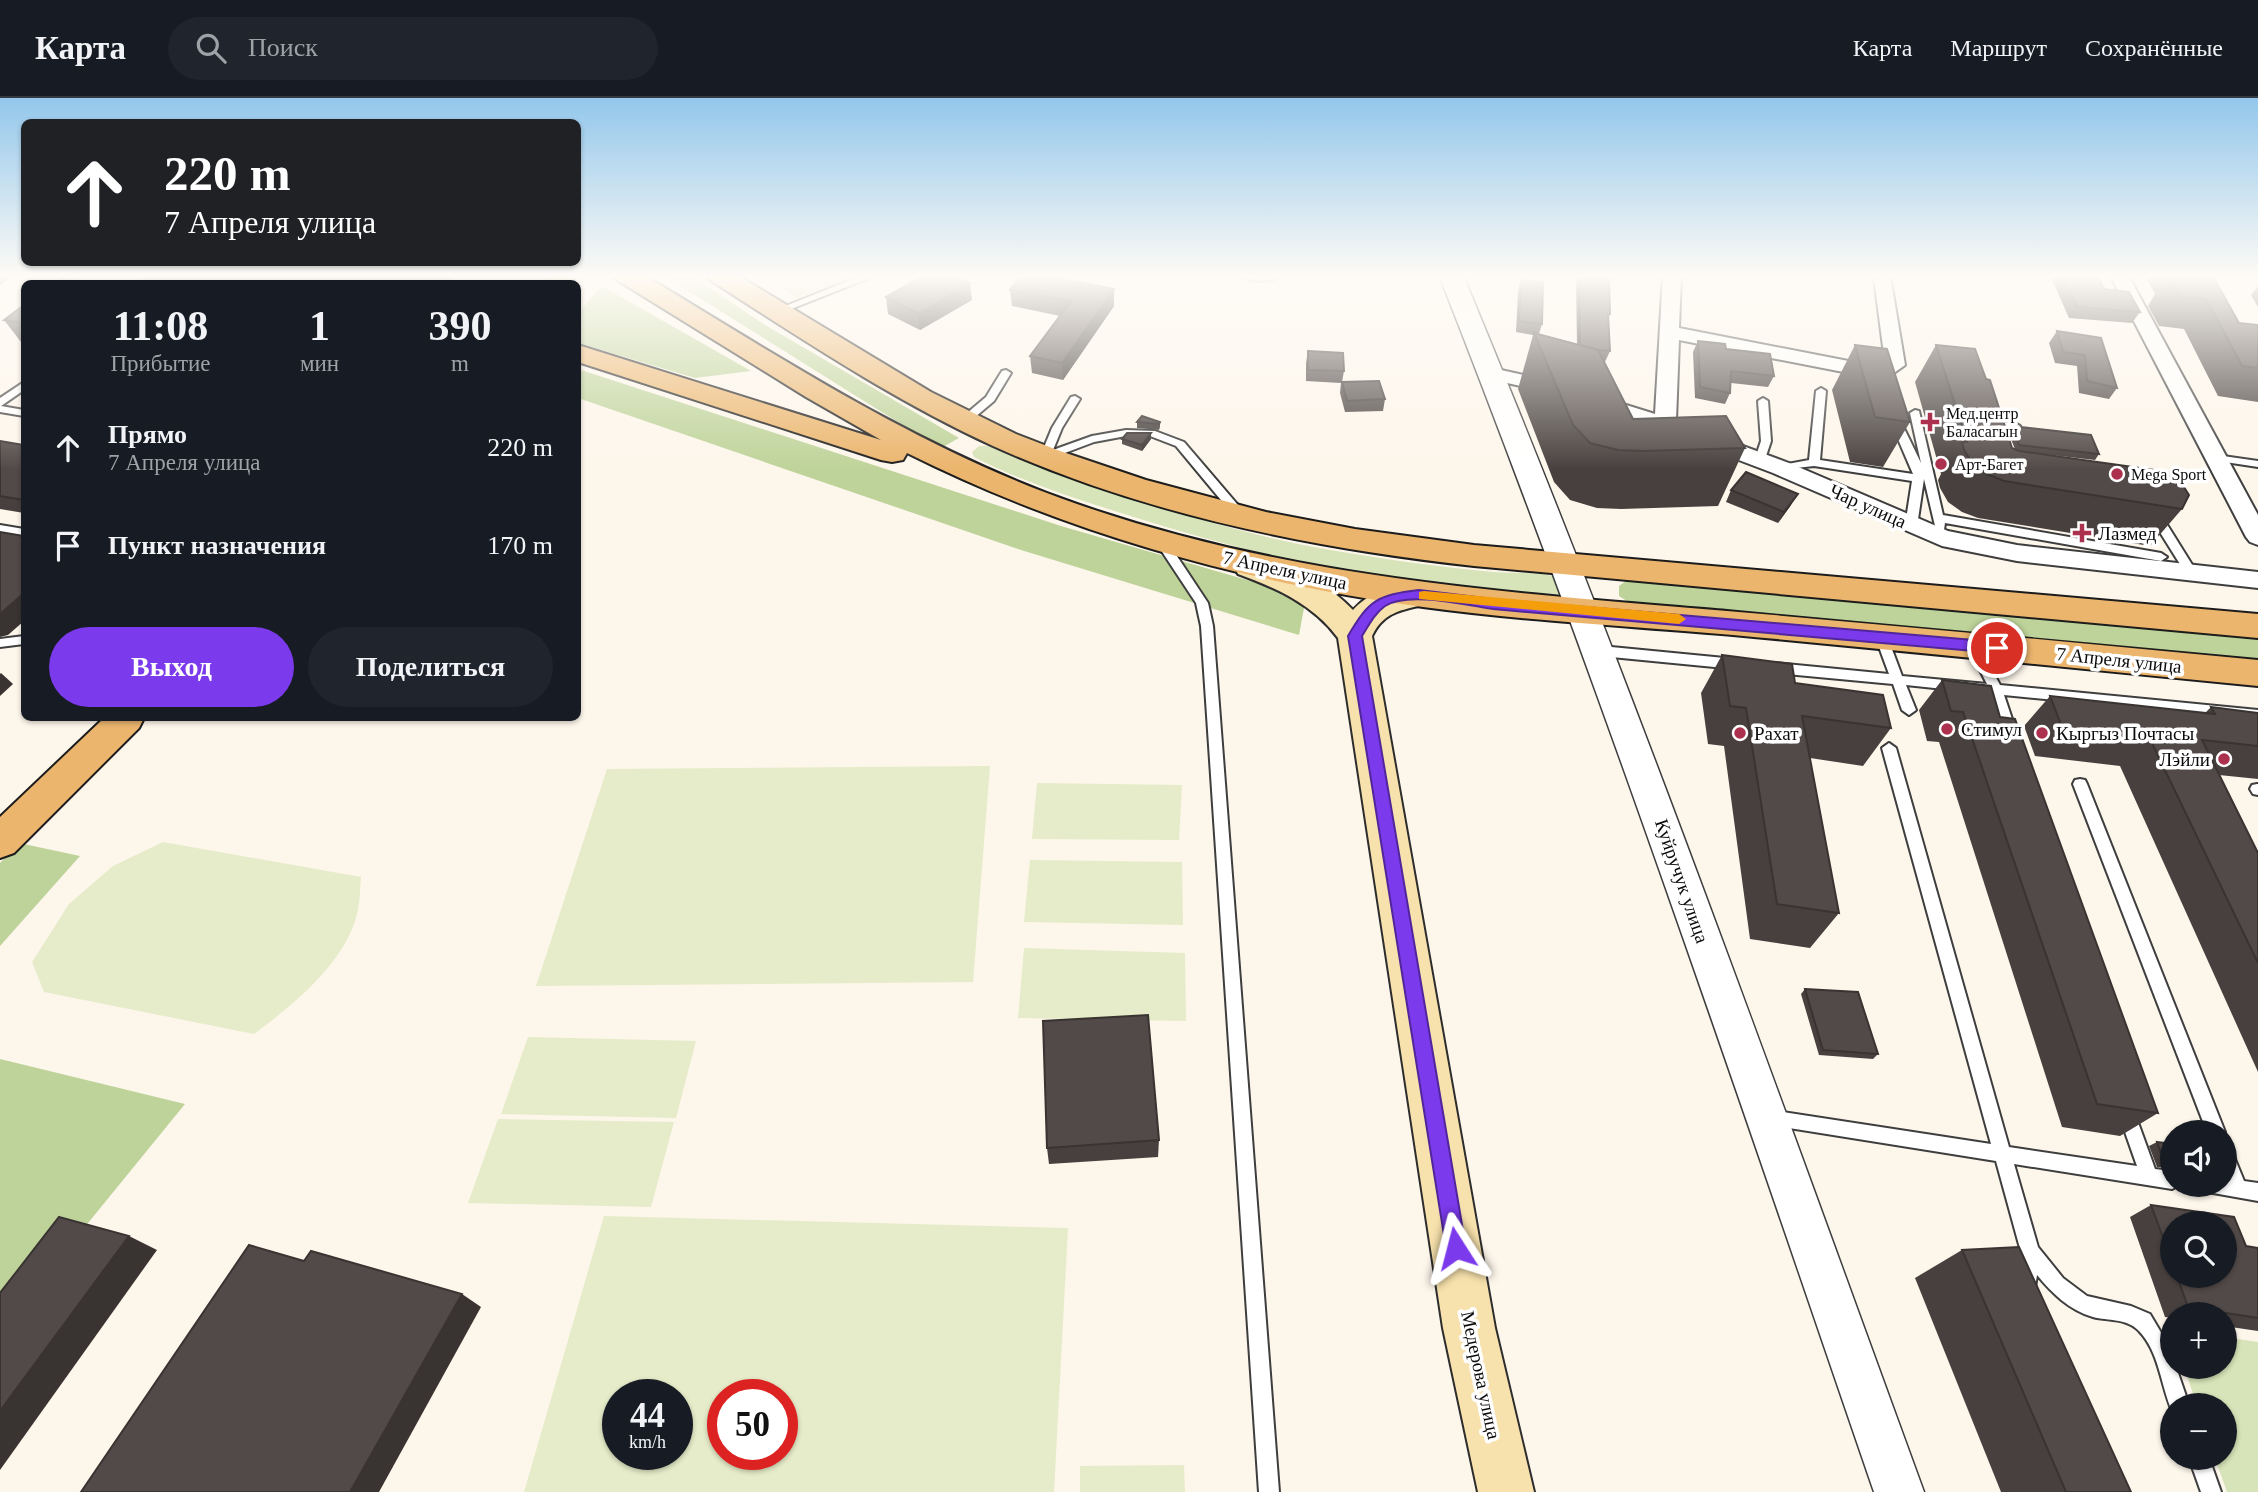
<!DOCTYPE html>
<html lang="ru">
<meta charset="utf-8">
<style>
body{margin:0;font-family:Georgia,serif;background:#20242c;color:#f1f3f6;height:100vh;display:flex;flex-direction:column;font-size:26px;white-space:nowrap}
*{box-sizing:border-box;margin:0}
p{font-size:23px;color:#9ea1a6}
.icon{flex:none;width:38px;height:38px;fill:none;stroke:currentColor;stroke-width:2;stroke-linecap:round;stroke-linejoin:round}
.map{position:relative;flex:1;overflow:hidden}
.sheet{position:absolute;left:21px;top:182px;width:560px;height:441px;display:flex;flex-direction:column;background:#171b24;border-radius:10px;box-shadow:0 2px 5px #0004}
.sheet>*{flex:none}
.banner{position:absolute;left:21px;top:21px;width:560px;height:147px;border-radius:10px;box-shadow:0 2px 5px #0004;background:#202124;color:#fff;overflow:hidden}
.buttons{position:absolute;left:2160px;top:1022px;display:grid;gap:14px}
.buttons a{display:grid;place-items:center;width:77px;height:77px;border-radius:50%;background:#171b24;box-shadow:0 2px 5px #0004;font-size:35px}
.speed{position:absolute;left:602px;top:1281px;display:flex;gap:14px;font-size:35px;font-weight:700;text-align:center}
.speed>*{display:grid;place-content:center;width:91px;height:91px;border-radius:50%;background:#171b24;box-shadow:0 2px 5px #0004;line-height:1}
.speed small{font-size:18px;font-weight:400}
.speed .limit{border:10px solid #d22;background:#fff;color:#111}
.pin{position:absolute;display:grid;place-items:center;width:60px;height:60px;color:#fff;margin:-30px;border:4px solid #fff;border-radius:50%;box-shadow:0 2px 7px #0007}
.me{position:absolute;width:77px;margin:-38px;rotate:351deg;stroke-linejoin:round;filter:drop-shadow(0 0 5px #0008)}
.turn{display:flex;align-items:center;gap:24px;height:147px;padding:0 28px;font-size:32px}
.turn .icon{width:91px;height:91px;stroke-width:2.5}
.turn b{display:block;font-size:49px;line-height:60px}
.eta{display:flex;justify-content:space-evenly;align-items:center;height:119px;text-align:center}
.eta b{font-size:42px;font-weight:700;line-height:49px}
.cta{display:flex;gap:14px;margin-top:auto;padding:14px 28px}
.cta a{flex:1;height:80px;border-radius:42px;background:#7c3aed;color:#fff;font-size:28px;font-weight:700;line-height:80px;text-align:center}
.cta a+a{background:#20242c;color:#f1f3f6}
ul{padding:0;list-style:none}
li{display:flex;align-items:center;gap:21px;height:98px;padding:0 28px}
li div{flex:1}
li b{display:block;font-size:26px}
li em{font-style:normal}
header{display:flex;align-items:center;gap:42px;box-sizing:border-box;height:98px;padding:0 35px;background:#171b24;border-bottom:2px solid #363941}
header strong{font-size:33px}
nav{display:flex;gap:38px;margin-inline-start:auto;font-size:24px}
.search{width:490px;height:63px;background:#20242c;display:flex;align-items:center;gap:18px;box-sizing:border-box;padding:0 24px;border-radius:38px;color:#9ea1a6;font-size:26px}
.map>svg:first-child{display:block}
.green{fill:#d7e3b8}
.forest{fill:#bed399}
.pitch{fill:#e6ecc9;fill-rule:evenodd}
.lines{fill:none;stroke-linecap:round;stroke-linejoin:round}
.service-casing{stroke:#3e3e3e;stroke-width:4}
.minor-casing{stroke:#3e3e3e;stroke-width:4}
.tertiary-casing{stroke:#3e3e3e;stroke-width:3}
.secondary-casing{stroke:#2d2d2d;stroke-width:4}
.primary-casing{stroke:#1c1c1c;stroke-width:4}
.service{fill:#fff;fill-rule:evenodd}
.minor{fill:#fff;fill-rule:evenodd}
.tertiary{fill:#fff;fill-rule:evenodd}
.secondary{fill:#f7e1ac;fill-rule:evenodd}
.primary{fill:#ebb56d;fill-rule:evenodd}
.wall{fill:#47403e;fill-rule:evenodd}
.shaded-wall{fill:#393432}
.building{fill:#524a48;stroke:#393432;stroke-width:2}
.route{fill:#7c3aed;stroke:#51269a;stroke-width:2}
.slow{fill:#f59e0b}
.poi-dot{fill:#ac314e;stroke:#fff;stroke-width:2.5}
.labels{text-anchor:middle;dominant-baseline:central;stroke-width:7;stroke-linejoin:round;paint-order:stroke}
.far-poi-label{font-size:16px;fill:#0b0b0b;stroke:#fff;text-anchor:start}
.street-label{font-size:19px;fill:#0b0b0b;stroke:#fff}
.poi-label{font-size:19px;fill:#0b0b0b;stroke:#fff;text-anchor:start}
</style>
<header>
<strong>Карта</strong>
<div class="search"><svg class="icon" aria-label="search" viewBox="0 0 24 24"><circle cx="10" cy="10" r="6"/><path d="M15 15l6 6"/></svg>Поиск</div>
<nav><a>Карта</a><a>Маршрут</a><a>Сохранённые</a></nav>
</header>
<div class="map">
<svg width="2258" height="1394" viewBox="0 0 2258 1394">
<rect width="100%" height="100%" fill="#fdf6eb"/>
<g class="green">
<polygon points="762,177 856,177 797,200"/>
<path d="M 979,348 L 988,348 C 1096,388 1206,429 1319,450 C 1377,460 1436,469 1494,474 C 1514,476 1533,473 1552,478 C 1558,485 1562,491 1557,500 C 1414,493 1270,462 1134,419 C 1079,402 1025,385 974,359 L 972,354 Z"/>
<polygon points="2224,1239 2258,1244 2258,1394 2227,1394 2215,1360 2224,1360 2224,1307 2197,1307 2184,1269 2224,1269"/>
</g>
<g class="forest">
<path d="M 662,177 L 690,177 L 765,227 L 959,340 L 941,350 C 847,294 756,234 662,177 Z"/>
<polygon points="602,188 751,273 695,280 578,245 578,215"/>
<polygon points="578,271 1061,428 1306,499 1299,537 1021,452 578,300"/>
<polygon points="1640,482 2258,538 2258,566 1643,508 1630,505 1619,498 1619,488 1626,483"/>
<polygon points="19,745 80,758 0,848 0,765"/>
<polygon points="0,961 185,1006 0,1233"/>
</g>
<g class="pitch">
<polygon points="990,668 973,884 536,888 607,671"/>
<polygon points="1037,685 1182,687 1179,742 1032,741"/>
<path d="M 163,744 L 361,779 C 360,790 360,802 358,812 C 347,864 294,906 254,936 L 44,894 L 32,864 L 69,806 L 113,768 Z"/>
<polygon points="1030,762 1182,764 1183,827 1024,824"/>
<polygon points="1024,850 1185,855 1186,923 1018,920"/>
<polygon points="528,939 696,943 676,1020 501,1016"/>
<polygon points="498,1021 674,1024 651,1109 468,1105"/>
<path d="M 604,1118 L 1068,1130 L 1054,1394 L 524,1394 ZM 618,1297 L 677,1297 L 677,1356 L 618,1356 ZM 723,1297 L 782,1297 L 782,1356 L 723,1356 Z"/>
<polygon points="1184,1367 1185,1394 1080,1394 1080,1368"/>
</g>
<g class="lines">
<defs>
<g id="service">
<polygon points="863,177 877,177 781,215 773,213"/>
<path d="M 1239,177 L 1284,177 C 1272,184 1251,185 1239,177 Z"/>
<polygon points="1006,272 1011,275 994,303 968,325 960,325 960,321 986,299 1002,273"/>
<polygon points="24,284 24,292 1,308 24,312 24,318 0,314 0,300"/>
<polygon points="1821,290 1826,293 1820,362 1913,376 1889,320 1890,318 1898,318 1921,365 1910,315 1915,312 1919,313 1943,417 2161,455 2167,459 2161,463 1945,425 1944,432 1936,432 1924,381 1917,428 1911,432 1905,428 1912,383 1814,368 1777,372 1777,368 1809,362 1816,293"/>
<polygon points="1075,298 1080,301 1062,330 1053,352 1092,338 1126,332 1155,333 1184,344 1243,413 1243,419 1235,419 1176,348 1150,338 1126,338 1094,344 1049,361 1041,361 1040,359 1052,330 1071,299"/>
<polygon points="1763,300 1768,303 1771,343 1765,361 1760,364 1755,361 1761,343 1758,303"/>
<polygon points="1996,324 2015,325 2020,328 2015,331 2002,331 2003,334 1998,337 1994,336 1991,327"/>
<polygon points="2216,357 2258,363 2258,369 2212,362 2212,358"/>
<polygon points="2154,411 2158,412 2196,473 2198,476 2196,479 2188,479 2148,415"/>
<polygon points="0,427 24,431 24,439 0,435"/>
<polygon points="1161,439 1165,440 1208,505 1213,528 1279,1394 1259,1394 1201,528 1196,505 1155,443"/>
<polygon points="1881,534 1887,538 1902,578 1987,586 1967,547 1973,542 1977,544 2000,587 2258,612 2258,622 2004,597 2012,621 2005,626 1998,621 1991,596 1906,587 1916,612 1909,617 1902,612 1893,586 1776,575 1770,570 1776,565 1889,576 1875,538"/>
<polygon points="24,538 24,546 0,549 0,541"/>
<polygon points="1601,548 1735,561 1741,566 1735,571 1601,558 1595,553"/>
<path d="M 1889,645 L 1896,650 L 2009,1049 L 2137,1068 L 2118,1014 L 2120,1008 L 2126,1006 L 2132,1008 L 2155,1071 L 2172,1073 L 2172,1087 L 2179,1087 L 2172,1091 L 2014,1066 L 2038,1149 L 2063,1180 L 2087,1198 L 2131,1208 L 2150,1216 L 2166,1243 L 2172,1257 L 2172,1269 L 2176,1269 L 2189,1307 L 2172,1307 L 2172,1313 C 2161,1288 2159,1253 2139,1233 C 2127,1220 2108,1223 2093,1219 C 2069,1212 2052,1195 2037,1177 L 2034,1196 L 2027,1198 L 2020,1196 L 2018,1189 L 2021,1154 L 1996,1063 L 1764,1026 L 1762,1020 L 1764,1014 L 1770,1012 L 1991,1046 L 1882,650 Z"/>
<polygon points="2080,681 2085,682 2087,686 2225,1034 2224,1035 2207,1034 2073,686 2075,682"/>
<polygon points="2257,686 2258,686 2258,697 2253,696 2250,691 2252,687"/>
<polygon points="2224,1047 2230,1049 2244,1083 2258,1085 2258,1103 2202,1093 2199,1087 2224,1087"/>
<polygon points="2189,1360 2209,1360 2221,1394 2201,1394"/>
</g>
<g id="minor">
<polygon points="1663,177 1681,177 1679,230 1869,267 1885,264 1874,180 1876,177 1890,177 1905,267 1891,277 1869,279 1679,242 1676,323 1789,365 1948,433 2017,447 2258,474 2258,490 2017,463 1942,448 1773,375 1657,331 1534,291 1485,280 1482,276 1485,272 1492,270 1546,282 1655,316"/>
<polygon points="2110,177 2128,177 2258,417 2258,447 2250,444 2246,439"/>
</g>
<path id="tertiary" d="M 1439,177 L 1463,177 C 1630,578 1775,986 1924,1394 L 1874,1394 C 1734,986 1597,578 1439,177 Z"/>
<path id="secondary" d="M 1250,457 C 1287,467 1326,483 1353,512 C 1372,491 1404,481 1431,489 L 1436,497 L 1431,505 C 1406,512 1385,511 1372,538 L 1495,1230 L 1534,1394 L 1478,1394 L 1443,1230 L 1338,540 C 1313,506 1276,490 1238,476 L 1234,468 L 1238,460 Z"/>
<g id="primary">
<polygon points="550,177 577,177 570,186 543,186"/>
<path d="M 613,177 L 644,177 C 784,262 922,352 1077,406 C 1293,481 1502,494 1727,513 C 1904,528 2081,545 2258,562 L 2258,588 C 2083,571 1908,553 1733,537 C 1630,528 1526,523 1423,509 C 1243,484 1069,436 907,355 L 903,362 L 892,364 L 881,362 L 578,264 L 578,247 L 881,342 L 806,299 L 617,182 Z"/>
<path d="M 706,177 L 737,177 L 931,294 L 1016,336 L 1060,353 L 1146,382 L 1266,414 L 1355,431 L 1474,447 L 2258,516 L 2258,540 L 1474,468 C 1311,450 1143,416 993,348 C 893,302 802,241 710,182 Z"/>
<polygon points="104,620 144,620 139,630 14,755 0,760 0,719"/>
</g>
</defs>
<use href="#service" class="service-casing"/>
<use href="#minor" class="minor-casing"/>
<use href="#tertiary" class="tertiary-casing"/>
<use href="#secondary" class="secondary-casing"/>
<use href="#primary" class="primary-casing"/>
<use href="#service" class="service"/>
<use href="#minor" class="minor"/>
<use href="#tertiary" class="tertiary"/>
<use href="#secondary" class="secondary"/>
<use href="#primary" class="primary"/>
</g>
<g class="wall">
<polygon points="149,177 456,177 447,186 138,186"/>
<polygon points="1578,177 1609,177 1610,216 1608,222 1610,253 1605,264 1633,321 1745,350 1718,408 1621,411 1597,410 1570,402 1554,384 1518,291 1533,237 1516,234 1518,193 1521,182 1542,226 1539,236 1577,246 1576,183"/>
<polygon points="2050,177 2097,177 2104,191 2140,214 2132,225 2069,220"/>
<polygon points="2145,177 2212,177 2239,225 2258,227 2258,304 2218,298 2184,231 2159,228 2148,208 2155,196"/>
<polygon points="2258,188 2258,209 2251,197"/>
<polygon points="1114,191 1114,208 1063,282 1032,275 1030,258 1060,218 1012,208 1010,192"/>
<polygon points="886,199 972,202 920,232 888,216"/>
<polygon points="24,207 24,244 21,244 4,222"/>
<polygon points="2057,233 2101,240 2117,290 2109,301 2079,295 2077,268 2055,265 2049,245"/>
<polygon points="1698,243 1726,251 1774,278 1768,289 1731,285 1730,295 1725,306 1695,300 1693,254"/>
<polygon points="1855,247 1910,324 1883,369 1850,364 1832,292"/>
<polygon points="1936,247 2012,350 2015,351 2008,334 2012,328 2099,356 2095,362 2018,353 2182,411 2150,448 1978,420 1962,414 1948,404 1940,390 1938,382 1941,376 1915,284"/>
<polygon points="1308,253 1344,273 1342,284 1385,301 1383,313 1345,314 1340,295 1341,285 1306,283 1306,265"/>
<polygon points="1137,324 1160,324 1160,329 1159,332 1137,330"/>
<polygon points="1122,341 1151,341 1142,353 1122,346"/>
<polygon points="0,343 24,347 24,415 0,411"/>
<polygon points="1731,392 1791,407 1778,425 1726,404"/>
<polygon points="1722,557 1795,585 1891,630 1863,668 1810,660 1839,815 1810,850 1750,841 1724,648 1708,646 1701,595"/>
<polygon points="1942,582 2000,619 2158,1015 2120,1038 2062,1029 1939,644 1927,643 1919,612"/>
<polygon points="2050,598 2205,615 2211,609 2258,615 2258,681 2219,677 2258,755 2258,974 2120,668 2035,658 2024,628"/>
<polygon points="1805,891 1878,956 1873,961 1819,957 1801,896"/>
<polygon points="1159,1042 1158,1059 1049,1066 1047,1050"/>
<polygon points="2157,1044 2172,1046 2172,1070 2157,1069 2149,1048"/>
<path d="M 2151,1107 L 2246,1148 L 2258,1150 L 2258,1233 L 2224,1228 L 2224,1216 L 2172,1216 L 2172,1220 L 2165,1219 L 2130,1119 ZM 2172,1125 L 2224,1178 L 2172,1178 Z"/>
<polygon points="1962,1152 2131,1394 2001,1394 1915,1180"/>
</g>
<g class="shaded-wall">
<polygon points="0,177 15,177 0,187"/>
<polygon points="388,177 392,177 396,186 378,186"/>
<polygon points="422,177 456,177 447,186 424,186 420,178"/>
<polygon points="970,185 972,202 920,232 918,216"/>
<polygon points="1114,191 1114,208 1063,282 1062,265"/>
<polygon points="1151,335 1151,341 1142,353 1142,347"/>
<polygon points="1798,396 1791,407 1778,425 1784,414"/>
<polygon points="24,495 24,523 8,537 0,539 0,516"/>
<polygon points="1,575 13,586 0,598 0,576"/>
<polygon points="129,1138 157,1152 0,1372 0,1313"/>
<polygon points="462,1196 481,1209 379,1394 350,1394"/>
</g>
<g class="building">
<polygon points="149,177 388,177 378,186 138,186"/>
<polygon points="925,177 954,177 970,185 918,216 886,199"/>
<polygon points="1022,177 1042,177 1114,191 1062,265 1030,258 1071,203 1010,192"/>
<polygon points="1579,177 1609,177 1610,216 1608,216 1610,253 1598,252 1580,247"/>
<polygon points="2062,177 2097,177 2104,191 2129,194 2140,214 2077,209"/>
<polygon points="2182,177 2212,177 2239,225 2258,227 2258,270 2242,268 2206,201 2180,199 2168,178 2184,180"/>
<polygon points="62,181 101,186 55,186"/>
<polygon points="1521,182 1543,184 1542,226 1519,223"/>
<polygon points="24,207 24,225 4,222"/>
<polygon points="2057,233 2101,240 2117,290 2087,283 2085,257 2063,254"/>
<polygon points="1534,235 1598,252 1633,321 1726,318 1745,350 1644,353 1618,352 1590,345 1573,327"/>
<polygon points="1698,243 1725,246 1726,251 1770,256 1774,278 1731,273 1730,295 1700,289"/>
<polygon points="1855,247 1887,251 1910,324 1875,319"/>
<polygon points="1936,247 1975,251 1986,281 1990,282 2012,350 2019,353 2175,375 2189,397 2182,411 2004,383 1987,376 1973,366 1964,352 1962,344 1967,344"/>
<polygon points="1308,253 1343,255 1344,273 1308,272"/>
<polygon points="1379,283 1385,301 1347,303 1342,284"/>
<polygon points="1142,318 1160,324 1159,326 1137,324"/>
<polygon points="2012,328 2091,337 2099,356 2019,347"/>
<polygon points="1127,335 1151,335 1142,347 1122,341"/>
<polygon points="0,343 24,347 24,402 0,398"/>
<polygon points="1746,374 1798,396 1784,414 1731,392"/>
<polygon points="0,434 24,438 24,495 0,516"/>
<polygon points="1722,557 1792,566 1795,585 1883,597 1891,630 1802,618 1839,815 1777,806 1746,610 1730,608"/>
<polygon points="1942,582 1991,588 2000,619 2015,621 2158,1015 2097,1006 1963,614 1951,613"/>
<polygon points="2050,598 2215,616 2211,609 2258,615 2258,648 2202,642 2258,755 2258,865 2149,639 2062,629"/>
<polygon points="1805,891 1858,894 1878,956 1823,952"/>
<polygon points="1148,917 1159,1042 1047,1050 1043,923"/>
<polygon points="2157,1044 2172,1046 2172,1065 2164,1064"/>
<polygon points="2224,1068 2229,1079 2224,1078"/>
<polygon points="2151,1107 2234,1119 2246,1148 2258,1150 2258,1220 2188,1209 2177,1178 2224,1178 2224,1125 2172,1125 2172,1164"/>
<polygon points="59,1119 129,1138 0,1313 0,1195"/>
<polygon points="249,1147 304,1163 311,1153 462,1196 350,1394 81,1394"/>
<polygon points="2019,1149 2131,1394 2066,1394 1962,1152"/>
</g>
<linearGradient id="sky" x2="0" y2="1"><stop stop-color="#93c7eb"/><stop offset="0.48" stop-color="#fefbf6"/><stop offset="1" stop-color="#fefbf6" stop-opacity="0"/></linearGradient>
<rect width="2258" height="372" fill="url(#sky)"/>
<path class="route" d="M 1419,492 L 1493,501 L 1997,544 L 2004,550 L 1997,555 L 1493,511 C 1466,507 1408,493 1385,508 C 1374,516 1369,527 1362,538 L 1466,1150 L 1463,1157 L 1456,1160 L 1449,1157 L 1446,1150 L 1348,538 C 1369,502 1377,497 1419,492 Z"/>
<polygon class="slow" points="1424,493 1679,516 1686,521 1679,526 1419,501 1419,494"/>
<g class="poi-dot">
<path d="M1926.5 313.5h7v7h7v7h-7v7h-7v-7h-7v-7h7z"/>
<circle cx="1941" cy="366" r="7"/>
<circle cx="2117" cy="376" r="7"/>
<path d="M2078.5 424.5h7v7h7v7h-7v7h-7v-7h-7v-7h7z"/>
<circle cx="1947" cy="631" r="7"/>
<circle cx="1740" cy="635" r="7"/>
<circle cx="2042" cy="635" r="7"/>
<circle cx="2224" cy="661" r="7"/>
</g>
<g class="labels">
<g class="far-poi-label">
<text x="1946" y="315">Мед.центр<tspan x="1946" dy="18">Баласагын</tspan></text>
<text x="1955" y="366">Арт-Багет</text>
<text x="2131" y="376">Mega Sport</text>
</g>
<g class="street-label">
<text transform="translate(1868 408) rotate(24)">Чар улица</text>
<text transform="translate(1285 472) rotate(12)">7 Апреля улица</text>
<text transform="translate(2119 562) rotate(6)">7 Апреля улица</text>
<text transform="translate(1682 783) rotate(71)">Куйручук улица</text>
<text transform="translate(1481 1277) rotate(78)">Медерова улица</text>
</g>
<g class="poi-label">
<text x="2098" y="435">Лазмед</text>
<text x="1961" y="631">Стимул</text>
<text x="1754" y="635">Рахат</text>
<text x="2056" y="635">Кыргыз Почтасы</text>
<text x="2210" y="661" text-anchor="end">Лэйли</text>
</g>
</g>
</svg>
<div class="buttons">
<a><svg class="icon" aria-label="sound" viewBox="0 0 24 24"><path d="M4 9h4l5-4v14l-5-4H4zM17 9q2 3 0 6"/></svg></a>
<a><svg class="icon" aria-label="search" viewBox="0 0 24 24"><circle cx="10" cy="10" r="6"/><path d="M15 15l6 6"/></svg></a>
<a>+</a>
<a>−</a>
</div>
<div class="speed"><div>44<small>km/h</small></div><div class="limit">50</div></div>
<div class="pin" style="left:1997px;top:550px;background:#d93025"><svg class="icon" aria-label="arrive" viewBox="0 0 24 24"><path d="M6 21V4h12l-3 4 3 4H6"/></svg></div>
<svg class="me" style="left:1456px;top:1150px" viewBox="-20 -20 40 40"><path d="M0-17L14 15 0 8-14 15z" fill="#7c3aed" stroke="#fff" stroke-width="4"/></svg>
<div class="banner">
<div class="turn"><svg class="icon" aria-label="ahead" viewBox="0 0 24 24"><path d="M12 20V5M6 11l6-6 6 6"/></svg><div><b>220 m</b>7 Апреля улица</div></div>
</div>
<section class="sheet">
<div class="eta">
<div><b>11:08</b><p>Прибытие</p></div>
<div><b>1</b><p>мин</p></div>
<div><b>390</b><p>m</p></div>
</div>
<ul>
<li><svg class="icon" aria-label="ahead" viewBox="0 0 24 24"><path d="M12 20V5M6 11l6-6 6 6"/></svg><div><b>Прямо</b><p>7 Апреля улица</p></div><em>220 m</em></li>
<li><svg class="icon" aria-label="arrive" viewBox="0 0 24 24"><path d="M6 21V4h12l-3 4 3 4H6"/></svg><div><b>Пункт назначения</b></div><em>170 m</em></li>
</ul>
<div class="cta"><a>Выход</a><a>Поделиться</a></div>
</section>
</div>
